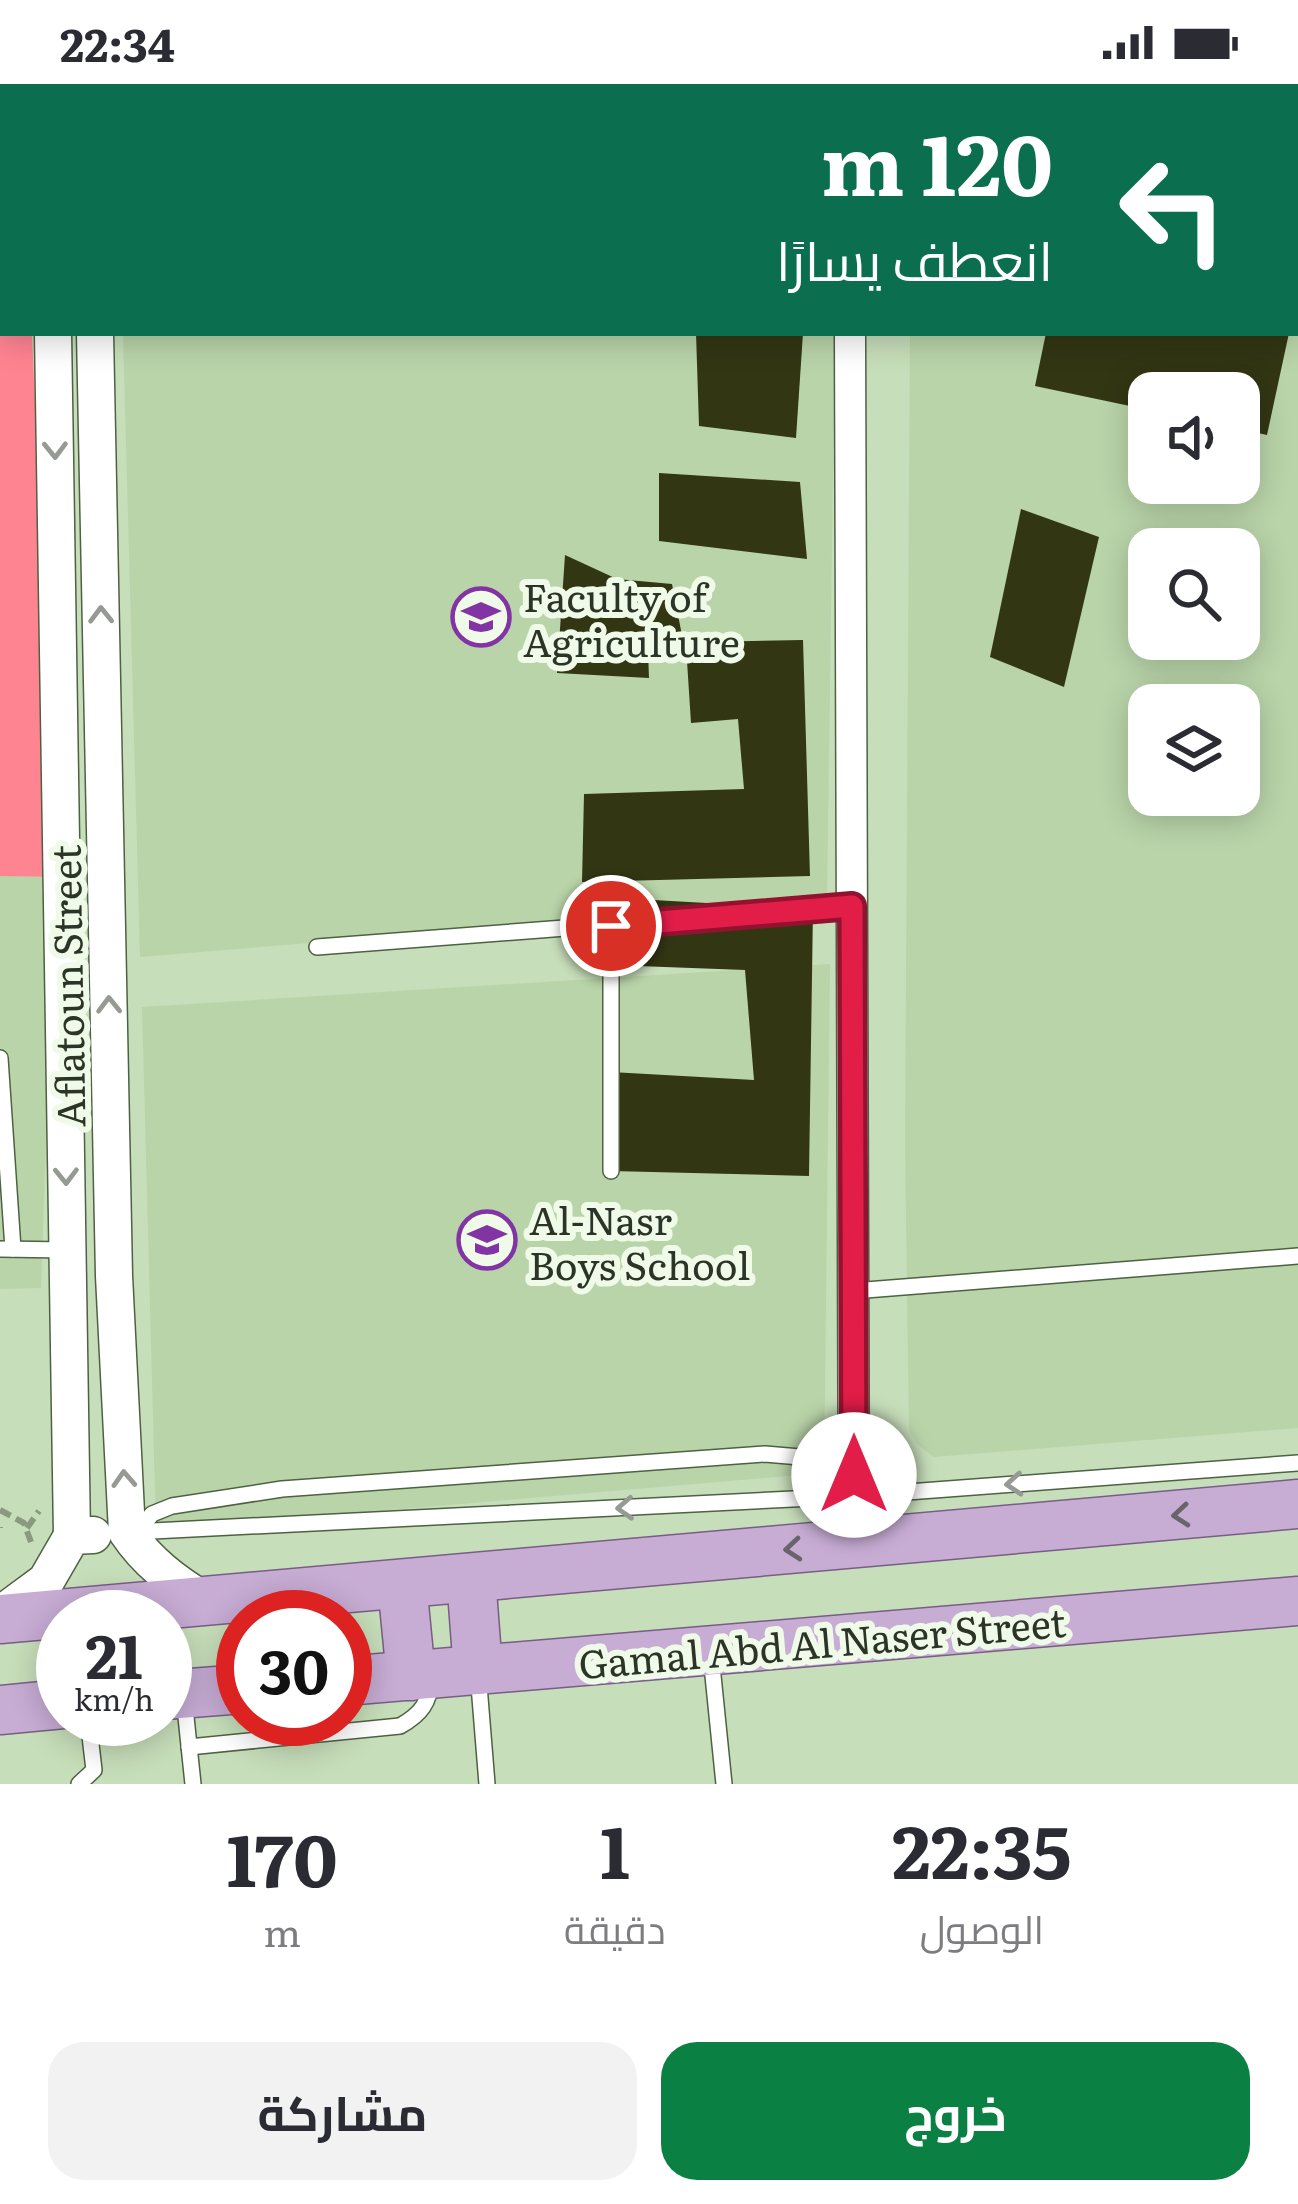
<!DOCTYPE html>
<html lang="ar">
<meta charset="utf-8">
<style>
body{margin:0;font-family:Literata,Cairo,serif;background:#f2f2f3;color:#2b2b33;direction:rtl;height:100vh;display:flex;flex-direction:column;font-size:45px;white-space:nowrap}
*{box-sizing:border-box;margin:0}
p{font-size:39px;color:#7c7c81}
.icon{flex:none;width:66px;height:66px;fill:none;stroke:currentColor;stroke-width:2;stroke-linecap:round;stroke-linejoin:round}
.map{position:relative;height:1700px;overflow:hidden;direction:ltr}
.panel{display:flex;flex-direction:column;background:#fff;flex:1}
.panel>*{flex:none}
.top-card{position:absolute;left:0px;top:0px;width:1299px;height:252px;box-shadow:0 6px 30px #0003;direction:rtl;background:#0b6e4f;color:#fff;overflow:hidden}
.fabs{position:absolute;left:1128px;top:288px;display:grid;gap:24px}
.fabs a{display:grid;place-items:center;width:132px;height:132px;border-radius:24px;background:#fff;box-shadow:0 6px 30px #0003;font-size:60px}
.speed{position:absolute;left:36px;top:1506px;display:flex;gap:24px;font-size:60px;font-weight:700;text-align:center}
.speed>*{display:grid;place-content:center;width:156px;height:156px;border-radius:50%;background:#fff;box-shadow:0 6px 30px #0003;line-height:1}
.speed small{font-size:30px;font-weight:400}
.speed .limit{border:18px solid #d22;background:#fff;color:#111}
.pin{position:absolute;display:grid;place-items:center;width:102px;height:102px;color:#fff;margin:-51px;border:6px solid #fff;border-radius:50%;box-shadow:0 3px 12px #0007}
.me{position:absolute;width:132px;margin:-66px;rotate:0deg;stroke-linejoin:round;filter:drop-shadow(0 0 9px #0008)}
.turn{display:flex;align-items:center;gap:42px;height:252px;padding:0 48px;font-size:54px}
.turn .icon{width:156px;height:156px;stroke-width:2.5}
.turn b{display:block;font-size:84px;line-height:102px}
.eta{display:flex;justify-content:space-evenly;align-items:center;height:204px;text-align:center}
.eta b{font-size:72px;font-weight:700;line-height:84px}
.button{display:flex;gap:24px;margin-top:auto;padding:24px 48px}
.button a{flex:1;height:138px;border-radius:36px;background:#0b8043;color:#fff;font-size:48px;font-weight:700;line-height:138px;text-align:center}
.button a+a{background:#f2f2f3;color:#2b2b33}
.status{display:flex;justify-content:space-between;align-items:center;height:84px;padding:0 60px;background:#fff;direction:ltr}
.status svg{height:33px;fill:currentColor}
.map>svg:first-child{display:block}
.built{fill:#b9d4a9;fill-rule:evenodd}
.green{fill:#ff8492}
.building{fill:#333613}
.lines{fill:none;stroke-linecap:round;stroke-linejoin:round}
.service-casing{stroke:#4e6142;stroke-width:18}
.minor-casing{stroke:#4e6142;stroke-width:33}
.tertiary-casing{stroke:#4e6142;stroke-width:39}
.primary-casing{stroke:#785e85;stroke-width:51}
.path{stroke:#899a7f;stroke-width:6;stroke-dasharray:12 6;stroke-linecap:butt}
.service{stroke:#fff;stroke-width:15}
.minor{stroke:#fff;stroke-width:30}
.tertiary{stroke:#fff;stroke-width:36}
.primary{stroke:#c7acd4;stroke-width:48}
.oneway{stroke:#959a92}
.oneway2{stroke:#69646c}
.route-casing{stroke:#92132f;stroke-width:30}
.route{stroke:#e11d48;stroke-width:21}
.labels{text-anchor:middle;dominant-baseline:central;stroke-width:12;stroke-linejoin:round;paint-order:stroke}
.poi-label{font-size:39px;fill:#2b3426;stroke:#effbe8;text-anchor:start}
.street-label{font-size:39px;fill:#2b3426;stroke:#effbe8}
</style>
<div class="status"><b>22:34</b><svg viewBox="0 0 49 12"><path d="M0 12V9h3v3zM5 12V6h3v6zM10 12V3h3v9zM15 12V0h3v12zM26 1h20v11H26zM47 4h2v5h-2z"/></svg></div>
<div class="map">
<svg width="1298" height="1700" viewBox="0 0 1298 1700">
<rect width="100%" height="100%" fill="#c7deba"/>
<g class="built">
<polygon points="116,0 838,0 838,3"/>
<path d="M 912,0 L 1298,0 L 1298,1344 L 934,1373 L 918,1361 L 909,1346 L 905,1060 L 910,249 L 1296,249 L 1296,3 ZM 1149,309 L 1239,309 L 1239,399 L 1149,399 ZM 1149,465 L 1239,465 L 1239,555 L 1149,555 ZM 1149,621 L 1239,621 L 1239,711 L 1149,711 Z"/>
<polygon points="123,249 835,249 827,816 140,873"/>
<polygon points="0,792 55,793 41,1204 0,1205"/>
<polygon points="830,880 824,1389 156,1446 142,923"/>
</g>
<polygon class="green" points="0,0 22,0 3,3 3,249 32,249 55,793 0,792"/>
<g class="building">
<polygon points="696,249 803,249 796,354 699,342"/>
<polygon points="1046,249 1289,249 1267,351 1239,345 1239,309 1149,309 1149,326 1035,302"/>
<polygon points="659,389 800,398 807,475 659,457"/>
<polygon points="1021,425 1099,453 1064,603 990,573"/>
<polygon points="565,471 617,495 672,500 687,577 648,567 649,594 557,589"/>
<polygon points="803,556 810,792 582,798 584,710 744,705 738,635 691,639 687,577 703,558"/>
<polygon points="618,814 813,825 809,1092 611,1087 611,988 754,996 745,886 611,881"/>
</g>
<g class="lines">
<defs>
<g id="service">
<polyline points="359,0 360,3"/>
<polyline points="554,0 555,3"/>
<polyline points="317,863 852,822"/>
<polyline points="0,974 13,1165"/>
<polyline points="611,1087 611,841"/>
<polyline points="0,1165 67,1166"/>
<polyline points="853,1207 1298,1172"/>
<polyline points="133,1448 854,1412 1298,1379"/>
<polyline points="137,1449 152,1430 172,1422 282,1405 765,1370 812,1374 854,1391"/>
<polyline points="711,1572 724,1700"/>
<polyline points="478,1589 487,1700"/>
<polyline points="184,1614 193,1700"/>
<path d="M 189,1663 L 400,1642 C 420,1631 431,1618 430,1595"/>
<polyline points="79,1700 94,1686 88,1635"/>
</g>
<g id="minor">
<polyline points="850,0 850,3"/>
<polyline points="850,249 854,1460"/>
</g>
<g id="tertiary">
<polyline points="43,0 43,3"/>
<polyline points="85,0 85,3"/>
<polyline points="53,249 72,1452"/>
<path d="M 95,249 L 114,1192 L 127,1448 C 147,1478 174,1498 205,1517"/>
<polyline points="0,1531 46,1497 72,1452 93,1451"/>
</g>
<g id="primary">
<polyline points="471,1494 478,1586"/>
<polyline points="402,1500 411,1592"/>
<polyline points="0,1535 1298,1420"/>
<polyline points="345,1597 1298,1517"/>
<polyline points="165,1611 243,1605"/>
<polyline points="0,1626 63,1620"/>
</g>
</defs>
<use href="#service" class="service-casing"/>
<use href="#minor" class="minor-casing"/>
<use href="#tertiary" class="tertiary-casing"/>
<use href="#primary" class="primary-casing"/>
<g class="path">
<polyline points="0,1426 24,1439 31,1458"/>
<polyline points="0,1443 0,1444"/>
<polyline points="27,1444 39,1427"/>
</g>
<use href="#service" class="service"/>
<use href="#minor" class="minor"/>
<use href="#tertiary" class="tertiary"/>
<use href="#primary" class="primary"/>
</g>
<defs><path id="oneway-chevron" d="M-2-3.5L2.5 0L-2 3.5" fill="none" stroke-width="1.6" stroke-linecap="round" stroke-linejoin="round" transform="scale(3)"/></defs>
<g class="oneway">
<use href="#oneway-chevron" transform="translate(55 366) rotate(89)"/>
<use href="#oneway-chevron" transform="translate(101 531) rotate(-91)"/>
<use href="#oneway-chevron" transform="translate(109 921) rotate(-91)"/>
<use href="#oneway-chevron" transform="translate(66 1092) rotate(89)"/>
<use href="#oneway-chevron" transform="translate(124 1395) rotate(-93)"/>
<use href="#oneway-chevron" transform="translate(1014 1400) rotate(176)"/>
<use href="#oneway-chevron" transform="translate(625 1424) rotate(177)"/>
</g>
<g class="oneway2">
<use href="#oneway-chevron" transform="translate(1181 1431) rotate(175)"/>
<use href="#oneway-chevron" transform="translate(793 1465) rotate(175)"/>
</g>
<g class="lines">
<defs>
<polyline id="route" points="611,842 852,822 854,1391"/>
</defs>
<use href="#route" class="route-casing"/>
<use href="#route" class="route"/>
</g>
<defs>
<symbol id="university-ring" viewBox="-11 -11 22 22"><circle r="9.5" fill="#effbe8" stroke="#8233a4" stroke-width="1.5"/><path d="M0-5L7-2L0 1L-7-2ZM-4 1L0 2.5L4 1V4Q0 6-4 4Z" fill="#8233a4"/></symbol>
<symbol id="school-ring" viewBox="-11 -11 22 22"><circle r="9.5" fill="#effbe8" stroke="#8233a4" stroke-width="1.5"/><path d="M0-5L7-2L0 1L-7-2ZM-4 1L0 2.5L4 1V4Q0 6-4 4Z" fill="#8233a4"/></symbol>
</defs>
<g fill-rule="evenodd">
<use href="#university-ring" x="448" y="500" width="66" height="66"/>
<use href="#school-ring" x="454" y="1123" width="66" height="66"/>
</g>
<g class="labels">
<g class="poi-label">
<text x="523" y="511">Faculty of<tspan x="523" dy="45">Agriculture</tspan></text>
<text x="529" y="1134">Al-Nasr<tspan x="529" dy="45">Boys School</tspan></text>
</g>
<g class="street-label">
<text transform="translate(66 902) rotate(-91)">Aflatoun Street</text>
<text transform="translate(822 1557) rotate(-5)">Gamal Abd Al Naser Street</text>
</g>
</g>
</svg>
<div class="fabs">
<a><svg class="icon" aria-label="sound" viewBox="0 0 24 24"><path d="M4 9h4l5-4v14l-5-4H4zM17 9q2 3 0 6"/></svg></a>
<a><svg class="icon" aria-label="search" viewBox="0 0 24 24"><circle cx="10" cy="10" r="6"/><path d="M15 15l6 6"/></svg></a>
<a><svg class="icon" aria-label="layers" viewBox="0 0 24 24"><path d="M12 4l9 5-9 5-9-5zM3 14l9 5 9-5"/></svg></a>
</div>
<div class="speed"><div>21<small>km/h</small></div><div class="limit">30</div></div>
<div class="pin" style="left:611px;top:842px;background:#d93025"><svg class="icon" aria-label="arrive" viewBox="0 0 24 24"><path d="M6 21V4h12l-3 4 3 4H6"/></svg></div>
<svg class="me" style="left:854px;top:1391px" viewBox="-20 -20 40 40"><circle r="19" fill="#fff"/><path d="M0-13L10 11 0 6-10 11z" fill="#e11d48"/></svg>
<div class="top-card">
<div class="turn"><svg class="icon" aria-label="left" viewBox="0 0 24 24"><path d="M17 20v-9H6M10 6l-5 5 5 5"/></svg><div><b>120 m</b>انعطف يسارًا</div></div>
</div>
</div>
<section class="panel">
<div class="eta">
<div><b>22:35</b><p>الوصول</p></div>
<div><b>1</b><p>دقيقة</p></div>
<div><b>170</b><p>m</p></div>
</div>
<div class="button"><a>خروج</a><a>مشاركة</a></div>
</section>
